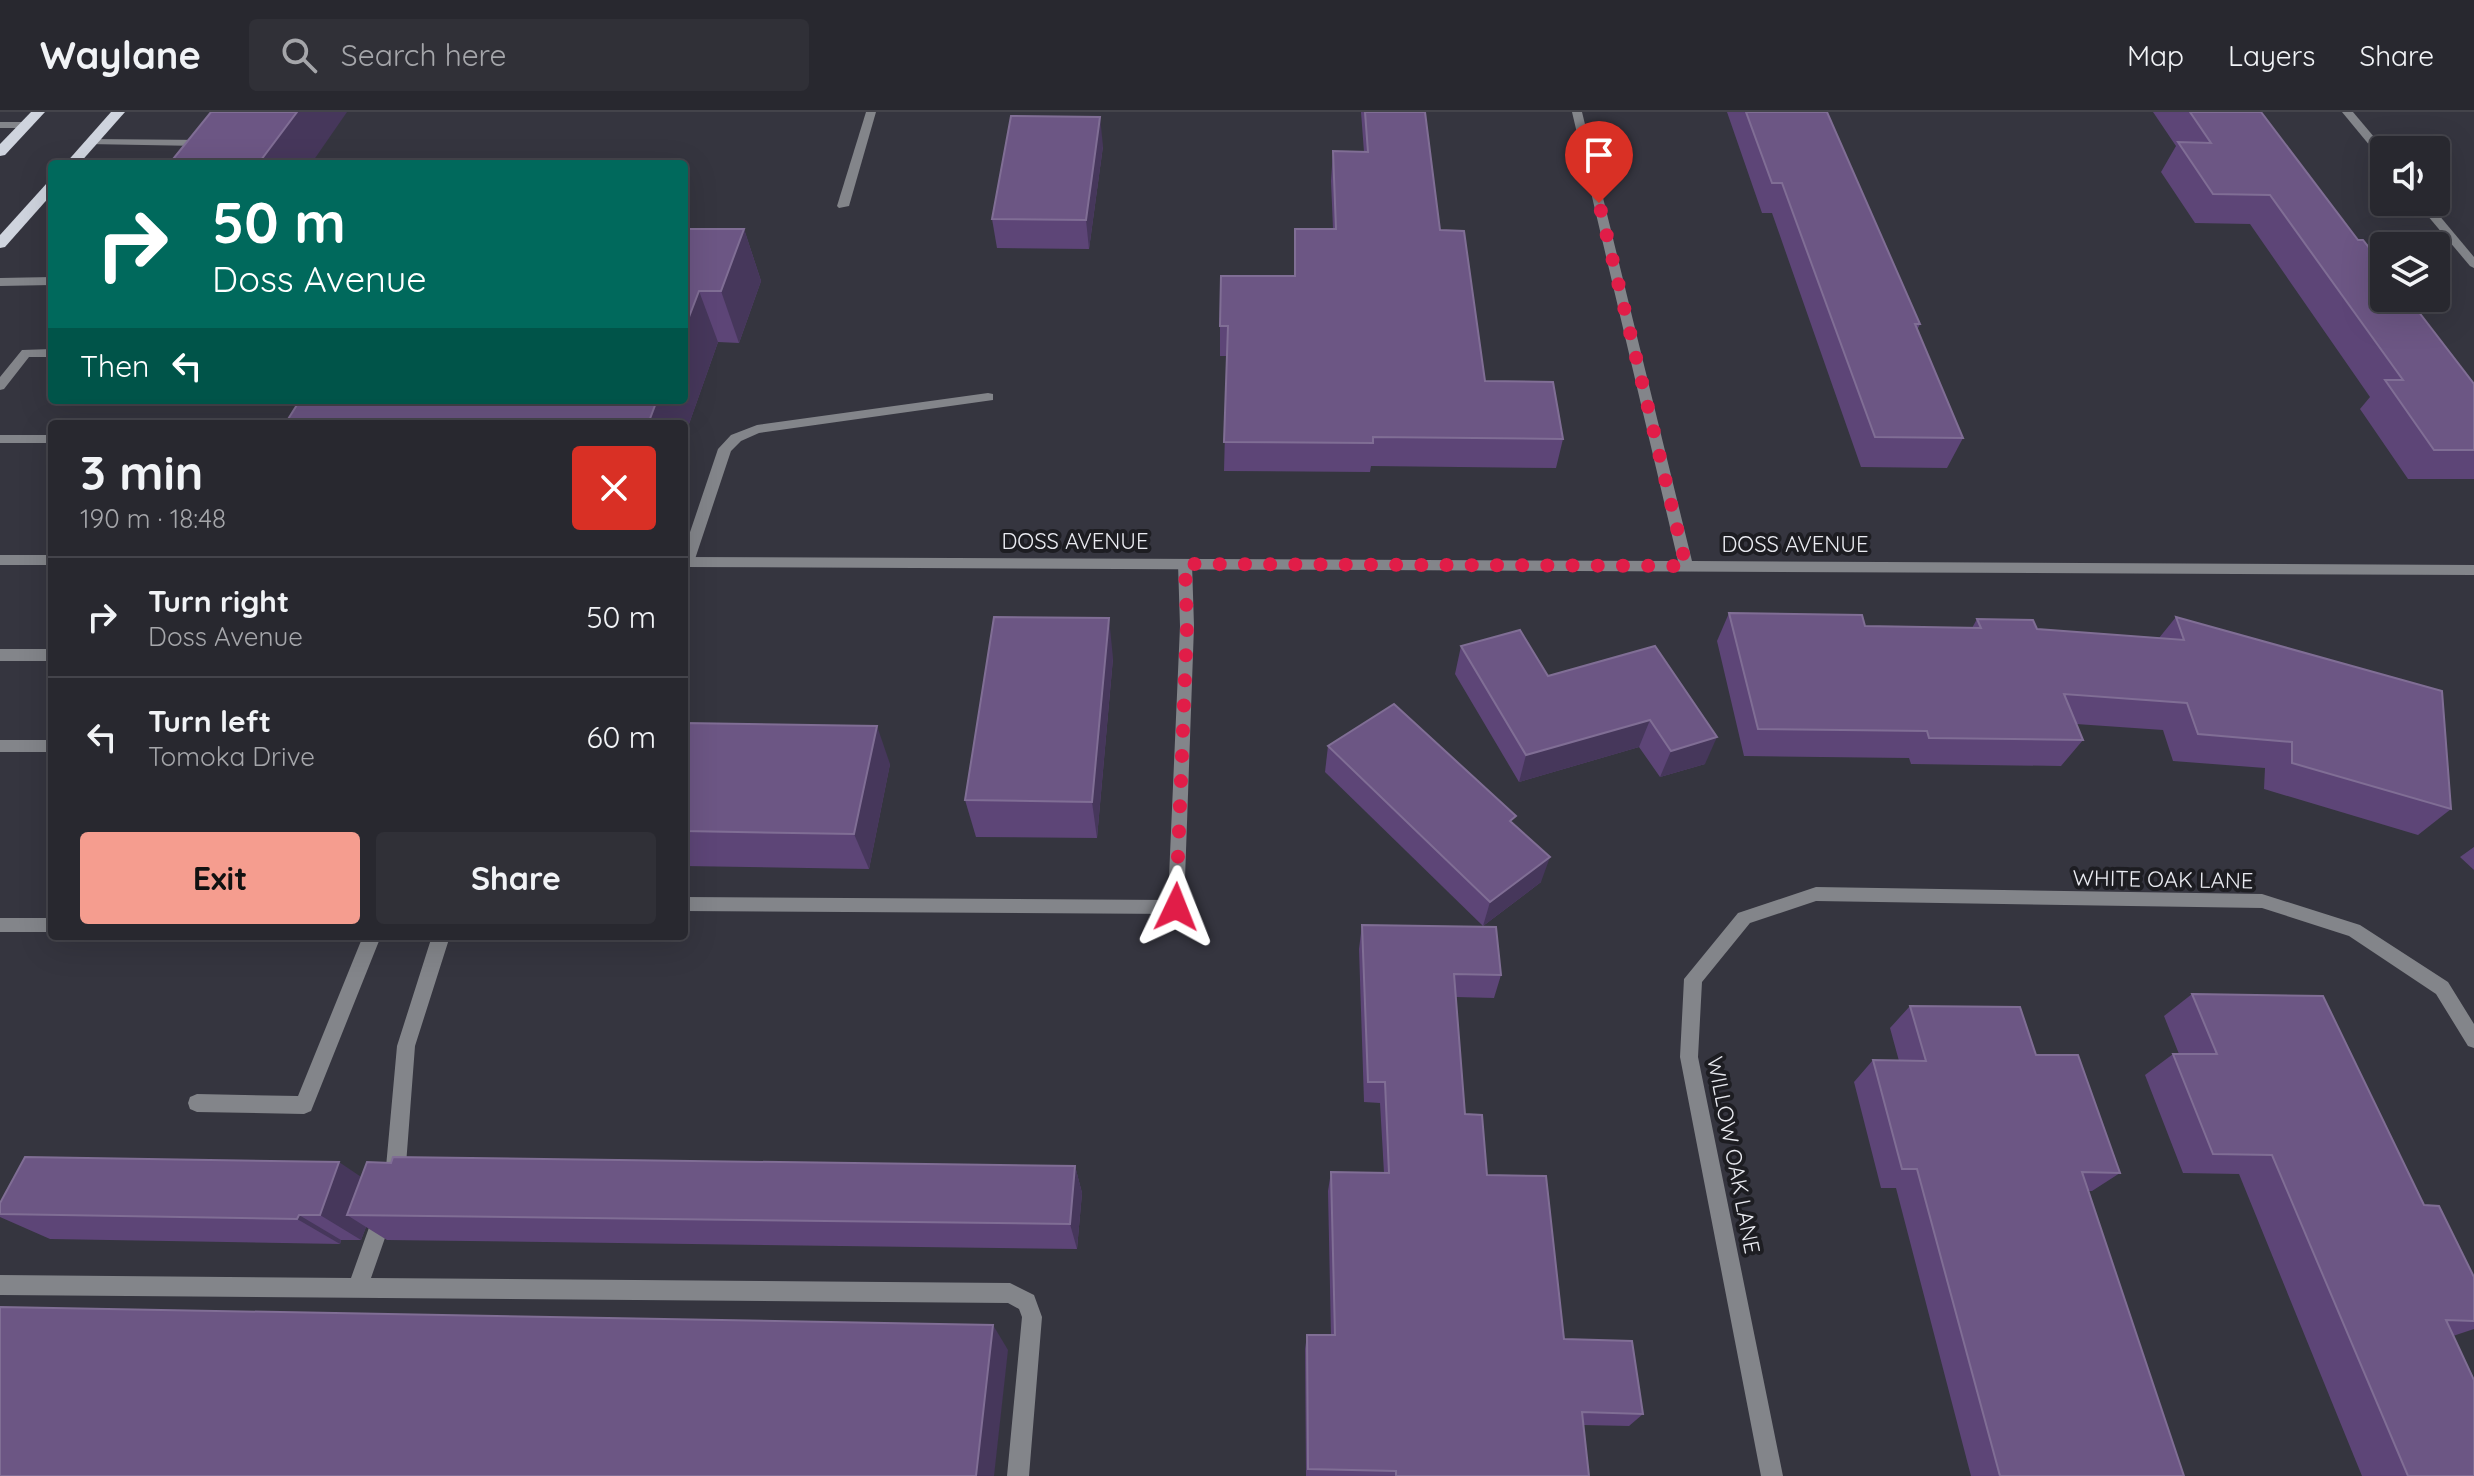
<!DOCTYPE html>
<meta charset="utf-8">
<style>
body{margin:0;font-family:Quicksand,sans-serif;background:#303037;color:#f1f3f6;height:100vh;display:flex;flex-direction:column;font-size:30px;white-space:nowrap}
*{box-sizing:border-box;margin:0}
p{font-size:26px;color:#a5a6aa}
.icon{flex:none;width:44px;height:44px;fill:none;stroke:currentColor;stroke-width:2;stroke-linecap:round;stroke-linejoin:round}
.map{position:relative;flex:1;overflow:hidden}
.details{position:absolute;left:48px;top:308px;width:640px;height:520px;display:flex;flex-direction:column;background:#28282f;border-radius:8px;box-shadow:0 8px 32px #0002,0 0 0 2px #44444b}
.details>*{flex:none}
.guide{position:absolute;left:48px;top:48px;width:640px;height:244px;border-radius:8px;box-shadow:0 8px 32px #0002,0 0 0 2px #44444b;background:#00695c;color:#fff;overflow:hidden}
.tools{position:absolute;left:2370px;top:24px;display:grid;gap:16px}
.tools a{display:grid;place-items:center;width:80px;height:80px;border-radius:8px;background:#28282f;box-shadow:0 8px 32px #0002,0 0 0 2px #44444b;font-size:40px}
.pin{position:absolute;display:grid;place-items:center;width:68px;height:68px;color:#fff;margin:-82px -34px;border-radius:50% 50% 50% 0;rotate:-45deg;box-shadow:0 0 8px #0007}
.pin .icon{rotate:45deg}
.me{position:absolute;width:88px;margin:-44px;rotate:2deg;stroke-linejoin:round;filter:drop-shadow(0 0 6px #0008)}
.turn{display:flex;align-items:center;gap:28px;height:168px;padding:0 32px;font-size:36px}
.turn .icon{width:104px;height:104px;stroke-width:2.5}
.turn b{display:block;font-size:56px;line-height:68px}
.then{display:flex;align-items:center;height:76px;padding:0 32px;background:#0003;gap:16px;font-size:30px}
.round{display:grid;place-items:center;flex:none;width:84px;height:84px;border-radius:8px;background:#303037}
.head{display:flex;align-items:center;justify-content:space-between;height:136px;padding:0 32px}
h1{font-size:48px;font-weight:700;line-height:60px}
.cta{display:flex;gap:16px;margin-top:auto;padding:16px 32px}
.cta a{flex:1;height:92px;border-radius:8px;background:#f59d8f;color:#111;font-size:32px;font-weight:700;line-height:92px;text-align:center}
.cta a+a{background:#303037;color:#f1f3f6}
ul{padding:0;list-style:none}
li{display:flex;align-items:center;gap:24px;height:120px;padding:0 32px;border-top:2px solid #44444b}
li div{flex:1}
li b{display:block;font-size:30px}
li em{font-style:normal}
header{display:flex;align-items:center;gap:48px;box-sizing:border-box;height:112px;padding:0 40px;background:#28282f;border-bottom:2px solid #44444b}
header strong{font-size:38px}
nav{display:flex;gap:44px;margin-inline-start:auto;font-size:28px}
.search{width:560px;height:72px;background:#303037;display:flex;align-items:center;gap:20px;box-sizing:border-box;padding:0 28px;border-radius:8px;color:#a5a6aa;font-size:30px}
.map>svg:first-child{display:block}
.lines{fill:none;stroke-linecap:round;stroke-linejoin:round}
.lane{fill:#83858a;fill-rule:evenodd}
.street{fill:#83858a;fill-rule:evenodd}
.primary{fill:#cfd4de;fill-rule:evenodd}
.wall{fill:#5d4577}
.shaded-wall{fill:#46375b}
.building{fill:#6c5684;stroke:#806e95;stroke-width:2}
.route{stroke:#e11d48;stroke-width:14;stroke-dasharray:0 25.2}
.labels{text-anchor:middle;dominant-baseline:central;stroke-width:8;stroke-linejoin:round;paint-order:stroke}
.street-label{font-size:22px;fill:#eaebf1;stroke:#1d1d22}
</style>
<header>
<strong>Waylane</strong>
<div class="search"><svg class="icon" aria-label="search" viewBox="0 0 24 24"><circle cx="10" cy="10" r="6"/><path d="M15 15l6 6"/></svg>Search here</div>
<nav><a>Map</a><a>Layers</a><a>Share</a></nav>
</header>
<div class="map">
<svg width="2474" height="1364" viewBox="0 0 2474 1364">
<rect width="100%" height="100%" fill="#35353f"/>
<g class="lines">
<g class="lane">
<polygon points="0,10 26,10 31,13 26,16 0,16"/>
<polygon points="91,27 208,28 213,31 198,52 187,52 200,34 87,32 87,28"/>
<polygon points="52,165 52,173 0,174 0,166"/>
<polygon points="52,237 52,245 29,245 4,277 0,278 0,265 22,238"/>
<polygon points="988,281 993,282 993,288 759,321 741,329 731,339 694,450 692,454 684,454 684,438 718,337 731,323 757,313"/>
<rect x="0" y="323" width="52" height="8"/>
<polygon points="1185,447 1192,452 1194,514 1184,795 1182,800 1176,802 684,799 684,785 1168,788 1180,514 1178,452"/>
<rect x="0" y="537" width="52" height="12"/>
<rect x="0" y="628" width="52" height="12"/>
<rect x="0" y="806" width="52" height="14"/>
<polygon points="363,824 381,824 311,999 304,1002 197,1000 190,997 188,991 190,985 197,982 298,984"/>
<polygon points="432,824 450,824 415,934 405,1066 402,1073 395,1075 388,1073 385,1066 397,934"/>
<polygon points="383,1093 390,1096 393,1103 371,1166 1010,1171 1034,1183 1042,1205 1029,1364 1007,1364 1022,1205 1019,1197 1008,1191 0,1183 0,1163 351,1166 376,1096"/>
</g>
<g class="street">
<polygon points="866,0 876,0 849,94 839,96 837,94"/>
<polygon points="1572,0 1582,0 1692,449 2474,453 2474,463 684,455 684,445 1678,449"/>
<polygon points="2342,0 2353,0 2385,38 2384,47 2380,46"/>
<polygon points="2416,90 2428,90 2474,145 2474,156 2470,154"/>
<rect x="0" y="443" width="52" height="10"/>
<polygon points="1816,775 2262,782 2360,813 2448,870 2474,912 2474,936 2468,934 2436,882 2349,824 2262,796 1816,789 1750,811 1702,870 1698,945 1783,1364 1761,1364 1680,945 1684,867 1738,801"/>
</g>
<g class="primary">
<polygon points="31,0 45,0 5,43 0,44 0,32"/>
<polygon points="111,0 125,0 79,52 65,52"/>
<polygon points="52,70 52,82 5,135 0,136 0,123 47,71"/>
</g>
</g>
<g class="wall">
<polygon points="1361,0 1425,0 1440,118 1485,269 1563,327 1556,356 1371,354 1370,360 1224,359 1227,244 1220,244 1220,214 1294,164 1295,117 1333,117 1331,69 1333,39 1364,40"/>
<polygon points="1727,0 1827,0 1920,212 1917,218 1963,326 1947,356 1861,355 1772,101 1762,101"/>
<polygon points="2153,0 2261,0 2358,128 2474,272 2474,367 2408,367 2360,297 2370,285 2250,112 2195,111 2161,60 2176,34"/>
<polygon points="1103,34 1089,137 997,136 992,107"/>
<polygon points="684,117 744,117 761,169 739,231 718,230 684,326"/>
<polygon points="1729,501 1865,514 1972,516 1977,507 2037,517 2159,526 2176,505 2451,697 2418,723 2264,677 2265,656 2173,649 2163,618 2076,612 2083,628 2061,654 1911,652 1909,646 1744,644 1717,529"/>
<polygon points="1461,534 1548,564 1655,534 1705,652 1660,665 1639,635 1519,670 1455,562"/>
<polygon points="1113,546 1097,726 976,725 965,688"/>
<polygon points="684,611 890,652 869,757 684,754"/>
<polygon points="1328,634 1514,712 1541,770 1483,814 1325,660"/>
<polygon points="2474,735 2474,758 2460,745"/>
<polygon points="1362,813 1501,863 1494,886 1456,885 1465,1002 1487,1063 1564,1227 1643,1302 1629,1314 1583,1313 1589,1364 1306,1364 1305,1237 1307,1223 1331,1223 1328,1079 1331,1060 1384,1061 1380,991 1364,990 1359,837"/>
<polygon points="2192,882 2424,1093 2474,1165 2474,1217 2453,1224 2474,1364 2362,1364 2239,1062 2183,1061 2145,963 2173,942 2179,942 2164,904"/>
<polygon points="1910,894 2036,943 2120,1061 2092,1079 2088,1079 2184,1364 1971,1364 1896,1076 1881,1076 1854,970 1873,948 1899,949 1890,916"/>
<polygon points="1075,1054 1082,1081 1077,1137 387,1128 366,1115 361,1128 341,1128 340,1132 50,1127 0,1105 0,1091 361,1065"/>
</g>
<g class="shaded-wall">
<polygon points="297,0 347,0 311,52 258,52"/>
<polygon points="1100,5 1103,34 1089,137 1086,108"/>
<polygon points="744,117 761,169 739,231 721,179"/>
<polygon points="699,179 718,230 684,326 684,312 648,312 657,288 684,288 684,218"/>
<polygon points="1109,506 1113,546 1097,726 1092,690"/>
<polygon points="1650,608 1639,635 1519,670 1526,643"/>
<polygon points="877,614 890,652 869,757 854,722"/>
<polygon points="1717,625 1705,652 1660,665 1671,639"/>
<polygon points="1550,745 1541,770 1483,814 1490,790"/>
<polygon points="339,1050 379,1077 347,1103 366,1115 361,1128 320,1103"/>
<polygon points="1075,1054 1082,1081 1077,1137 1070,1112"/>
<polygon points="299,1103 341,1128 340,1132 297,1107"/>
<polygon points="993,1213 1008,1238 994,1364 976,1364"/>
</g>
<g class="building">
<polygon points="211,0 297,0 258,52 169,52"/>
<polygon points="1365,0 1425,0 1440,118 1464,119 1485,269 1553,270 1563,327 1373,325 1373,331 1224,330 1228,214 1220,214 1221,164 1295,164 1295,117 1336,117 1333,39 1368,40"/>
<polygon points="1746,0 1827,0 1920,212 1915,212 1963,326 1875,325 1782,71 1772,71"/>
<polygon points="2190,0 2261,0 2358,128 2363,128 2384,155 2384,186 2408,186 2474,272 2474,338 2434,338 2385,268 2403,268 2270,83 2213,82 2178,30 2211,31"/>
<polygon points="1011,4 1100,5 1086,108 992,107"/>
<polygon points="684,117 744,117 721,179 699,179 684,218"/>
<polygon points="300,288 657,288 648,312 285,312"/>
<polygon points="1729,501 1862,503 1865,514 1981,516 1977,507 2033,508 2037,517 2184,528 2176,505 2442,579 2451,697 2292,651 2292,630 2198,622 2187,591 2064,582 2083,628 1929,626 1927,619 1758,617"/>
<polygon points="994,505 1109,506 1092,690 965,688"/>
<polygon points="1520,518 1548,564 1655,534 1717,625 1671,639 1650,608 1526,643 1461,534"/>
<polygon points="1394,592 1516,704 1510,709 1550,745 1490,790 1328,634"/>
<polygon points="684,611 877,614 854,722 684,719"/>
<polygon points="1362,813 1496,815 1501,863 1454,862 1465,1002 1482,1003 1487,1063 1546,1064 1564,1227 1632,1229 1643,1302 1582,1300 1589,1364 1396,1364 1396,1359 1308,1357 1307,1223 1335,1223 1331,1060 1389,1061 1385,970 1368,970"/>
<polygon points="2192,882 2323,884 2424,1093 2439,1094 2474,1165 2474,1209 2446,1208 2474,1268 2474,1364 2408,1364 2272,1043 2213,1042 2173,942 2217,942"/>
<polygon points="1910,894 2020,895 2036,943 2078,943 2120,1061 2082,1060 2184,1364 2000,1364 1917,1057 1902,1057 1873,948 1926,949"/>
<polygon points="25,1045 339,1050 320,1103 299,1103 297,1107 0,1102 0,1091"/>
<polygon points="393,1045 1075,1054 1070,1112 347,1103 367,1050 391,1051"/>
<polygon points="0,1195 993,1213 976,1364 0,1364"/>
</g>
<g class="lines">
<polyline class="route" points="1176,795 1187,514 1185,452 1686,454 1599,91"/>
</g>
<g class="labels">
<g class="street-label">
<text x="1075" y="429">DOSS AVENUE</text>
<text x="1795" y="432">DOSS AVENUE</text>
<text transform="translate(2163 767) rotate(1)">WHITE OAK LANE</text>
<text transform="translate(1734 1043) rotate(79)">WILLOW OAK LANE</text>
</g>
</g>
</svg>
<div class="tools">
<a><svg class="icon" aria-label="sound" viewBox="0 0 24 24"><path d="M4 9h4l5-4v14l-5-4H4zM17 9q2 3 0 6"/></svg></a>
<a><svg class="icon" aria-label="layers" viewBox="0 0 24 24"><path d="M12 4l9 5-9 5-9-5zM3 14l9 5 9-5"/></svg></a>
</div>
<div class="pin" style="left:1599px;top:91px;background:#d93025"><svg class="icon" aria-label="arrive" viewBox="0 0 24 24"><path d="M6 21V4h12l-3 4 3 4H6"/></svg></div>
<svg class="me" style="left:1176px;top:795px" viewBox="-20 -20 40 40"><path d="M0-17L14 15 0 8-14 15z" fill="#e11d48" stroke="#fff" stroke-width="4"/></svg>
<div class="guide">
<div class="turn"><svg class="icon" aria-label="right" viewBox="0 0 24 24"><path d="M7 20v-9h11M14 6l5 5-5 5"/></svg><div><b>50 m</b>Doss Avenue</div></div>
<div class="then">Then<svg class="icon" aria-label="left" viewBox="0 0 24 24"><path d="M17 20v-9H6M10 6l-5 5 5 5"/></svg></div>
</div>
<section class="details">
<div class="head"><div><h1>3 min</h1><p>190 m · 18:48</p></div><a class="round" style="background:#d93025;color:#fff"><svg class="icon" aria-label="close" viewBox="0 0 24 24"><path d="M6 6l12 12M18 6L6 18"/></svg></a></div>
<ul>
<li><svg class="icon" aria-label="right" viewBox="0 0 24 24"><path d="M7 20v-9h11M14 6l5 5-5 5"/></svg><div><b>Turn right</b><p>Doss Avenue</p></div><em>50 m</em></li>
<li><svg class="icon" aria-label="left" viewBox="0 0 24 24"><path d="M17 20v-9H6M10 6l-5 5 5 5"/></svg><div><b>Turn left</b><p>Tomoka Drive</p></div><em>60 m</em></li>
</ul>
<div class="cta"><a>Exit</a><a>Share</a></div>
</section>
</div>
